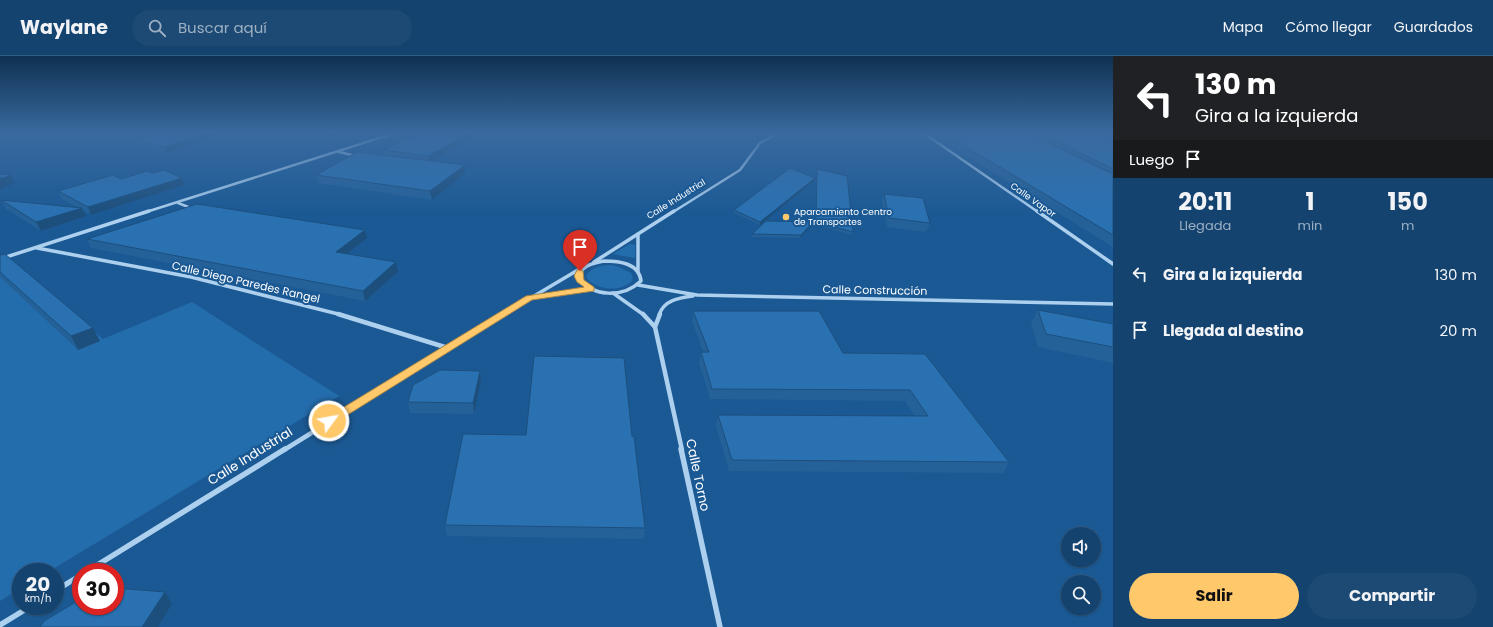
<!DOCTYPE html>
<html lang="es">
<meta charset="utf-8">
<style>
body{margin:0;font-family:Poppins,sans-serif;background:#1d4a74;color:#f1f3f6;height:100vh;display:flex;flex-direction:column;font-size:15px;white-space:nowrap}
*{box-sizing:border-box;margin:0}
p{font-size:13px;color:#9db0c3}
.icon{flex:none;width:22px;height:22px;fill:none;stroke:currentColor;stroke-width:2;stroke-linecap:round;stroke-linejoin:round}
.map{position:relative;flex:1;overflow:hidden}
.sheet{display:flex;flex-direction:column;background:#14436f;width:380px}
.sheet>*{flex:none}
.hud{background:#202124;color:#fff;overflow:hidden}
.tools{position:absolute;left:1061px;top:471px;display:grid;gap:8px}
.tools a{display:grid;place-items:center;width:40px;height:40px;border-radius:50%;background:#14436f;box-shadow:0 1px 3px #0004,0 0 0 1px #335c82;font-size:20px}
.speed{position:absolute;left:12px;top:507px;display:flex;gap:8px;font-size:20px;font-weight:700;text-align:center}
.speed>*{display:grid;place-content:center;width:52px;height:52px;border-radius:50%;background:#14436f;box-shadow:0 1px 3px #0004,0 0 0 1px #335c82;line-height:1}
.speed small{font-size:10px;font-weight:400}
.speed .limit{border:6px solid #d22;background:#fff;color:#111}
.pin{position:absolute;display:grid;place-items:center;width:34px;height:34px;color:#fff;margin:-41px -17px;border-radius:50% 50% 50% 0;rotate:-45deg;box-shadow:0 0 4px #0007}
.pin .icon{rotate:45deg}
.me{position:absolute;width:44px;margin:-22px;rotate:58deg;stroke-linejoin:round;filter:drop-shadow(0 0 3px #0008)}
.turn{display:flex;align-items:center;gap:14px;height:84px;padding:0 16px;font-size:18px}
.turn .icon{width:52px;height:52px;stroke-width:2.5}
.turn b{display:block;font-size:28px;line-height:34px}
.then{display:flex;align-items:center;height:38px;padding:0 16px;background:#0003;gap:8px;font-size:15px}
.eta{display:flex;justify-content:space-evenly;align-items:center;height:68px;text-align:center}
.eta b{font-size:24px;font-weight:700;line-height:28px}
.action{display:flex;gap:8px;margin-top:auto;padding:8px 16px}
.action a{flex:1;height:46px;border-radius:24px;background:#ffc96b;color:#111;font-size:16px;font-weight:700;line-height:46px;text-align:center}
.action a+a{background:#1d4a74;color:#f1f3f6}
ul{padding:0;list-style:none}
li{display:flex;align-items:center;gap:12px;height:56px;padding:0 16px}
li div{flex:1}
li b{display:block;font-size:15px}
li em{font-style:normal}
header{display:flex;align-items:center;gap:24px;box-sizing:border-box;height:56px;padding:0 20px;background:#14436f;border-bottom:1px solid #335c82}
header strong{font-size:19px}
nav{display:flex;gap:22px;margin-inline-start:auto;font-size:14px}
.search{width:280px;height:36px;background:#1d4a74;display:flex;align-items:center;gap:10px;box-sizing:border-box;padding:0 14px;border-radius:22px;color:#9db0c3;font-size:15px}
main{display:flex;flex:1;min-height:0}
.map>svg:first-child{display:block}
.green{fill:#246dad}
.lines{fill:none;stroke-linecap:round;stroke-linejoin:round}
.minor-far3{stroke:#add0ef;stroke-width:2.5}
.minor-far2{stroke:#add0ef;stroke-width:3.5}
.minor-far1{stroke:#add0ef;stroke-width:4.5}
.minor{stroke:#add0ef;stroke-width:5.5}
.wall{fill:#246199}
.shaded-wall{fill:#1d4f7d}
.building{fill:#2a71b2;stroke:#1d4f7d}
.route{fill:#ffc96b;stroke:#a68346}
.poi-dot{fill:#ffc96b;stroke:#1b5994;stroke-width:1.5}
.labels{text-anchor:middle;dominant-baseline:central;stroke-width:4;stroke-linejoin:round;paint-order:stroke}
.far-street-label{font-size:9px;fill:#fff;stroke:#1b5994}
.far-poi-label{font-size:9px;fill:#fff;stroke:#1b5994;text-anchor:start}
.street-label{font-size:11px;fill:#fff;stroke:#1b5994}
.near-street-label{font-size:13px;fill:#fff;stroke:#1b5994}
</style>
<header>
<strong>Waylane</strong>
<div class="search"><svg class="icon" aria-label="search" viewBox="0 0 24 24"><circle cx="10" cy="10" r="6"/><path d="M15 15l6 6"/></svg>Buscar aquí</div>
<nav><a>Mapa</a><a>Cómo llegar</a><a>Guardados</a></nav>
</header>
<main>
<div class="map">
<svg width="1113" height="571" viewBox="0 0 1113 571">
<rect width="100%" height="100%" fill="#1b5994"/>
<g class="green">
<polygon points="630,188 635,189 635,202 613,198"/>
<polygon points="14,208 103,283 192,246 339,340 48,516 21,516 21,532 0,545 0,213"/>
<path d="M 611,209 L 619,211 L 631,217 L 633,222 L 631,226 C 619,236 600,234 588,224 L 586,220 C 592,210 601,210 611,209 Z"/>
</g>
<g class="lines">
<g class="minor-far3">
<polyline points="925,78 1038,156"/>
<polyline points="339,96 356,100"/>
<polyline points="178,147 191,152"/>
<polyline points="146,156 392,78"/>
<polyline points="673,156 740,114 760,87 777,78"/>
</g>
<g class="minor-far2">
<polyline points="1037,155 1113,208"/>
<polyline points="638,178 638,215"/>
<polyline points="37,192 191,221 342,259"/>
<polyline points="0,203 149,155"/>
<path d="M 604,205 C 619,205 639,207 641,225 C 623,242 592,242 578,220 C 583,209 593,207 604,205 Z"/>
<polyline points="594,206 674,155"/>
<polyline points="638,229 697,239 1113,248"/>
<polyline points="613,237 644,259"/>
<polyline points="534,241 590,233"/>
<polyline points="502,259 583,211"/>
<path d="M 659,259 C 664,244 679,242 693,240"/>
</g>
<g class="minor-far1">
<polyline points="338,258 448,292"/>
<polyline points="643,258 655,271"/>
<polyline points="660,258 655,271 682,394"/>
<polyline points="284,394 503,258"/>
</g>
<g class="minor">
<polyline points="681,393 720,571"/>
<polyline points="86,516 285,393"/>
<polyline points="55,535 81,519"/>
<polyline points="0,569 31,550"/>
</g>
</g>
<g class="wall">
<polygon points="153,78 223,78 166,97 136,89 134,84"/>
<polygon points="304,78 341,78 327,84"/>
<polygon points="417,78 481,78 475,80 431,105 465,117 432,144 318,127 316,119 384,99 384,94"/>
<polygon points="934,78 1105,78 1113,82 1113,191 970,102"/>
<polygon points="817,113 853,176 852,179 815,169 817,116"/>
<polygon points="152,117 182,122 184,129 91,159 83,154 86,160 41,175 6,153 1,144 78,152 62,143 58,135"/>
<polygon points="815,122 814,125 760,169 734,157 734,154"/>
<polygon points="884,138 930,167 926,176 887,171 882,146"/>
<polygon points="813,166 812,169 800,182 752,181 752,178"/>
<polygon points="365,174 367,182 347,198 398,216 365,245 91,192 87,183"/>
<polygon points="0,199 93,272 100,285 78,294 0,221"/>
<polygon points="1038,254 1113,268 1113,307 1038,291 1031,267"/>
<polygon points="693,255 843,297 925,298 1009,406 1003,417 729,415 716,370 718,359 915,360 905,345 710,343 699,307 701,296 703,296 692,265"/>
<polygon points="480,315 481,326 474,358 410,357 408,346"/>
<polygon points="632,380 645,472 644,483 447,480 445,469"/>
</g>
<g class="shaded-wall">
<polygon points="204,78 223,78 166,97 164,91"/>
<polygon points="326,78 341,78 327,84"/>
<polygon points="468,78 481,78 475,80 429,106 428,100"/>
<polygon points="465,109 465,117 432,144 430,135"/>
<polygon points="11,119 15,127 0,133 0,123"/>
<polygon points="182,122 184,129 91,159 88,151"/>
<polygon points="815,122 814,125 760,169 760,166"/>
<polygon points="82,152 86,160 41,175 36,166"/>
<polygon points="813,166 812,169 800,182 801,179"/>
<polygon points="365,174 367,182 338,205 336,196"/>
<polygon points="396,206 398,216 365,245 363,235"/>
<polygon points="93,272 100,285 78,294 71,280"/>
<polygon points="480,315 481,326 474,358 473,347"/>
<polygon points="165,536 172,548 158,571 142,571"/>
</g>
<g class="building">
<polygon points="153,78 204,78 164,91 134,84"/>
<polygon points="417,78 468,78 428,100 384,94"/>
<polygon points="947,78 1030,78 1113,118 1113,179 973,95"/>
<polygon points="1042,78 1105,78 1113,82 1113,113"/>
<polygon points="357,96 465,109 430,135 316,119"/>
<polygon points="790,112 815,122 760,166 734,154"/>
<polygon points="817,113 847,120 853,176 816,166"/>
<polygon points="164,114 182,122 88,151 58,135 113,119 121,123 147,115 152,117"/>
<polygon points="0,118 11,119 0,123"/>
<polygon points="884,138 923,142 930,167 889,162"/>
<polygon points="1,144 82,152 36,166"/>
<polygon points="197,148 365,174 336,196 396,206 363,235 87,183"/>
<polygon points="766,165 813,166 801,179 752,178"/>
<polygon points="5,198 93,272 71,280 0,216 0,199"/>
<polygon points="1038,254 1113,268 1113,291 1046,278"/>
<polygon points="693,255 819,255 843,297 925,298 1009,406 732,404 718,359 928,360 910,334 712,333 701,296 709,296"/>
<polygon points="534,300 624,302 632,380 634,380 645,472 445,469 463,378 526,379"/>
<polygon points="440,314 480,315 473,347 408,346 413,329"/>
<polygon points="115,532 165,536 142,571 40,571 44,565 81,543 81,550 115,550"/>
</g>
<linearGradient id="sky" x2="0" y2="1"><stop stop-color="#0f3151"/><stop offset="0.49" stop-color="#396a9f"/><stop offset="1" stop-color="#396a9f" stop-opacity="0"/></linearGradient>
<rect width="1113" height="158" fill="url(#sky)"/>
<polygon class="route" points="580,213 583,215 584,224 594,231 594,235 532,244 333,368 326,368 324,365 326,362 526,240 584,231 577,226 574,220 577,214"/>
<circle class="poi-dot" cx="786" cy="161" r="4"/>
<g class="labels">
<g class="far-street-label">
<text transform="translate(676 143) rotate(-32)">Calle Industrial</text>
<text transform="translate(1033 144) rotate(35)">Calle Vapor</text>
</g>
<g class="far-poi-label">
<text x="794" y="156">Aparcamiento Centro<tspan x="794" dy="10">de Transportes</tspan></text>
</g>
<g class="street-label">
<text transform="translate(246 226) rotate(13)">Calle Diego Paredes Rangel</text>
<text transform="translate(875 234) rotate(1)">Calle Construcción</text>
</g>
<g class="near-street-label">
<text transform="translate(250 400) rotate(-32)">Calle Industrial</text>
<text transform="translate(698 419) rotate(78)">Calle Torno</text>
</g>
</g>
</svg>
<div class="tools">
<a><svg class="icon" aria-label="sound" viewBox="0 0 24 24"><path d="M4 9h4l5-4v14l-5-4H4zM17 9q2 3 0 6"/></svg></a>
<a><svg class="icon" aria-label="search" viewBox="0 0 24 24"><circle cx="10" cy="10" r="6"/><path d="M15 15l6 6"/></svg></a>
</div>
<div class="speed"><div>20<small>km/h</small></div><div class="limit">30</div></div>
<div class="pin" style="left:580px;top:215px;background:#d93025"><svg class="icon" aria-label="arrive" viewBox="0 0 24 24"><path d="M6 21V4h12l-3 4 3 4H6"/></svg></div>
<svg class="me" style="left:329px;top:365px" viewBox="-20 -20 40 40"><circle r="17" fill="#ffc96b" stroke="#fff" stroke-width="3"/><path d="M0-11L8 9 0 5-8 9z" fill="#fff"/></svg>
</div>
<section class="sheet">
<div class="hud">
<div class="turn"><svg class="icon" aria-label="left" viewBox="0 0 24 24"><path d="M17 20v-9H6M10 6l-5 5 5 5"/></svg><div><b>130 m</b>Gira a la izquierda</div></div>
<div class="then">Luego<svg class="icon" aria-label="arrive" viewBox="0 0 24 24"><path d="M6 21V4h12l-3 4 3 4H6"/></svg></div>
</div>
<div class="eta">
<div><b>20:11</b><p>Llegada</p></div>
<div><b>1</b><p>min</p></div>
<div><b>150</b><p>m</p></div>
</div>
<ul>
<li><svg class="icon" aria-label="left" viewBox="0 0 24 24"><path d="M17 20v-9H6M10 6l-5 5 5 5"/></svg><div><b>Gira a la izquierda</b></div><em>130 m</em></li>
<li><svg class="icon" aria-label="arrive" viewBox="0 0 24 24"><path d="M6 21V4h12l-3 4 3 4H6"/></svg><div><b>Llegada al destino</b></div><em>20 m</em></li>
</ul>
<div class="action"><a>Salir</a><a>Compartir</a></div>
</section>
</main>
